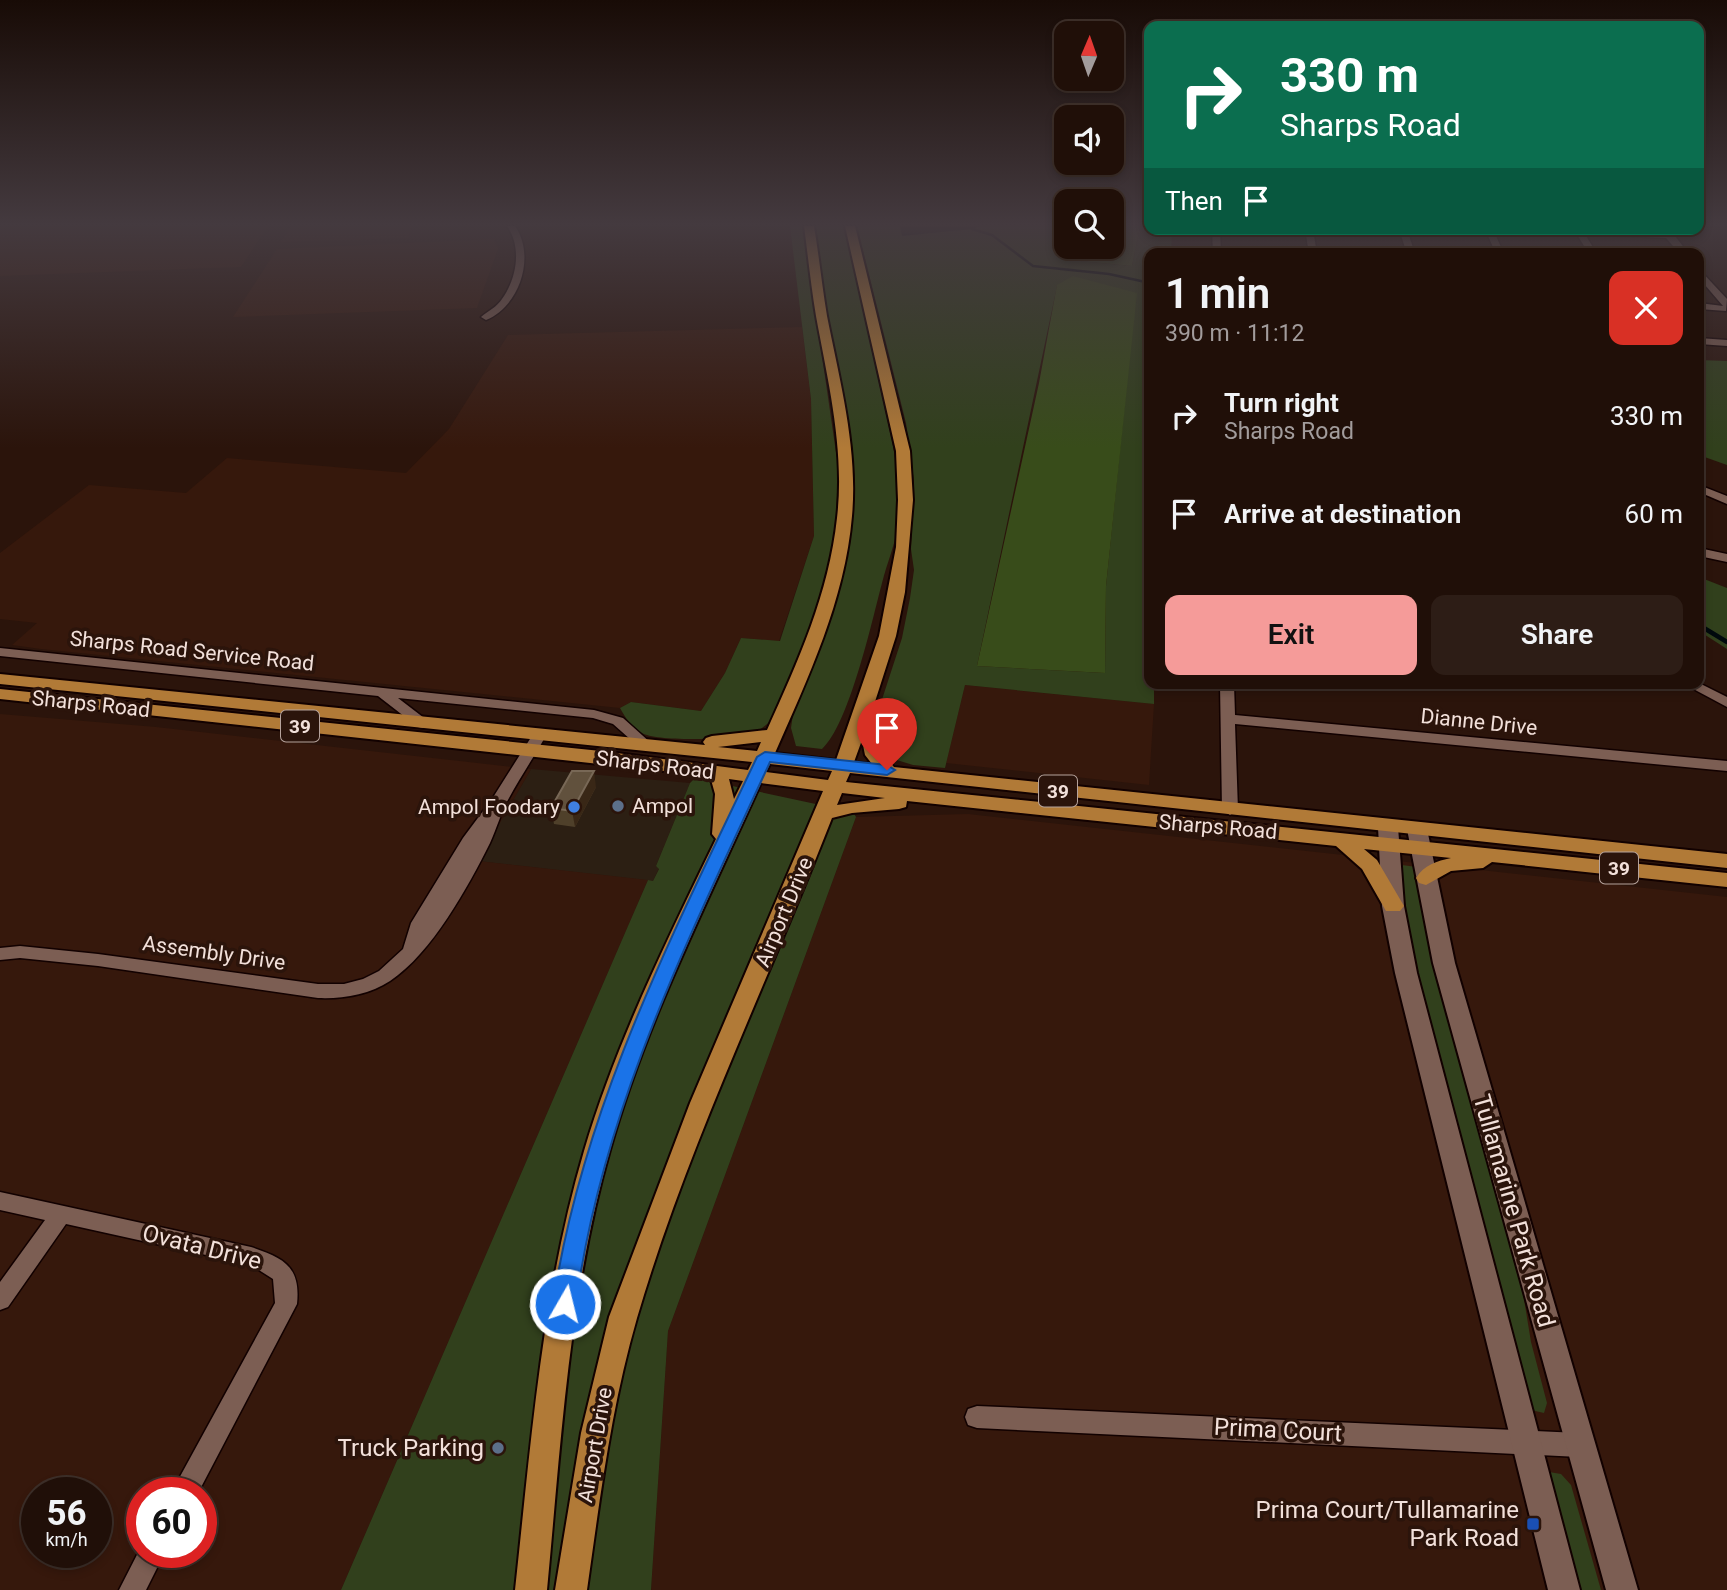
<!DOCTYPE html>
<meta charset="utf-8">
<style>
body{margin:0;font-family:Roboto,sans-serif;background:#2d1d16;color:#f1f3f6;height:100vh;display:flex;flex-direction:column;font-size:26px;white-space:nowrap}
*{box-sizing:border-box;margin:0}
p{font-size:23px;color:#a29c9c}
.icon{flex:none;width:38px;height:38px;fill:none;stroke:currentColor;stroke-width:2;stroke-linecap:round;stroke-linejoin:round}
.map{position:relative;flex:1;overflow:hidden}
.drawer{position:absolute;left:1144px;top:248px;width:560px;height:441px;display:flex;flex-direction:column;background:#200f08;border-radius:14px;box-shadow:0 4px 10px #0003,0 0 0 2px #3d2f29}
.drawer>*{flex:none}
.guide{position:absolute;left:1144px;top:21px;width:560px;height:214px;border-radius:14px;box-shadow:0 4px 10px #0003,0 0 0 2px #3d2f29;background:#0b6e4f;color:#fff;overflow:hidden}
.needle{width:46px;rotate:2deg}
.controls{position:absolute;left:1054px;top:21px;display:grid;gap:14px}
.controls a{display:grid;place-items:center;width:70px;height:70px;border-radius:14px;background:#200f08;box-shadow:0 4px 10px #0003,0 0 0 2px #3d2f29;font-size:35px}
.speed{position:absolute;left:21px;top:1477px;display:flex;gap:14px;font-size:35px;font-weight:700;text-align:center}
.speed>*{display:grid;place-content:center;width:91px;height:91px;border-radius:50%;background:#200f08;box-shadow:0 4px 10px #0003,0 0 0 2px #3d2f29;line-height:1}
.speed small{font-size:18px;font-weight:400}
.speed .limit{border:10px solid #d22;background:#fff;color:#111}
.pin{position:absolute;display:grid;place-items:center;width:60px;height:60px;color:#fff;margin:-72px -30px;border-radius:50% 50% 50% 0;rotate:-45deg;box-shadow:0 0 7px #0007}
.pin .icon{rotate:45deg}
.me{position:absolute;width:77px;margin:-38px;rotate:8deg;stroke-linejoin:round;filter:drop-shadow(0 0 5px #0008)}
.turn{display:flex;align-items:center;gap:24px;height:147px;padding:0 21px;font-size:32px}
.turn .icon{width:91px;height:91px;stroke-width:2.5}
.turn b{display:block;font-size:49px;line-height:60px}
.then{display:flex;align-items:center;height:66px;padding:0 21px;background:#0003;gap:14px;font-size:26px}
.round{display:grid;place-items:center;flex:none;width:74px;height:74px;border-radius:14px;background:#2d1d16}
.overview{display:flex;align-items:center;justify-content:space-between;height:119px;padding:0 21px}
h1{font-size:42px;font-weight:600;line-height:52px}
.button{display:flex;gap:14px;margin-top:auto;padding:14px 21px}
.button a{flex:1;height:80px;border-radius:14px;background:#f59b99;color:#111;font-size:28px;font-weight:600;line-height:80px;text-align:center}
.button a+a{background:#2d1d16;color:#f1f3f6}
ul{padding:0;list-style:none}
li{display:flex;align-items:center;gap:21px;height:98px;padding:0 21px}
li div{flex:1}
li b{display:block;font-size:26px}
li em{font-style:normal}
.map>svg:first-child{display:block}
.commercial{fill:#2c1f13}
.built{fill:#36180c;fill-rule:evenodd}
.green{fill:#31401c;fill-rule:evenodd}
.forest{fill:#384c1a}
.water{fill:#00090d}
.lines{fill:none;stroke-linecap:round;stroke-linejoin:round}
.stream-far1{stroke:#00090d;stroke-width:2.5}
.stream{stroke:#00090d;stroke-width:4.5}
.minor-casing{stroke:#120100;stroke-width:3}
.tertiary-casing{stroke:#120100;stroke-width:4}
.primary-casing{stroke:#120100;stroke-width:4}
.minor{fill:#7c5e53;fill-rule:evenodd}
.tertiary{fill:#7c5e53;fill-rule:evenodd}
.primary{fill:#b17a37;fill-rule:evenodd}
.wall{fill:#4f402a}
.shaded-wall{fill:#392716}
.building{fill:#61513d;stroke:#786856;stroke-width:2}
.route{fill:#1a73e8;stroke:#114b97;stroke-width:2}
.service-dot{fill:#5c6f8a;stroke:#2b140b;stroke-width:2.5}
.shop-dot{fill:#3f7fe0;stroke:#2b140b;stroke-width:2.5}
.transit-dot{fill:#1a4fb4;stroke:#2b140b;stroke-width:2.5}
.labels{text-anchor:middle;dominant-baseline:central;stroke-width:7;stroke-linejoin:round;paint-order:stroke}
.shield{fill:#2b140b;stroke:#b6a39c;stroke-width:2}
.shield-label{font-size:19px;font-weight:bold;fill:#f2e0da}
.street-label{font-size:21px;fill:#f2e0da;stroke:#2b140b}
.poi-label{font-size:21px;fill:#f2e0da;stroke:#2b140b;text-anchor:start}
.near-street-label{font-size:24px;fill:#f2e0da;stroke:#2b140b}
.near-poi-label{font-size:24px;fill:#f2e0da;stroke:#2b140b;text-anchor:end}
</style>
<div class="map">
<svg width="1727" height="1590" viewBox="0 0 1727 1590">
<rect width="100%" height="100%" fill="#2b140b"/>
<polygon class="commercial" points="531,769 690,783 656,866 659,868 653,881 477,861"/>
<g class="built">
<polygon points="0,226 268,226 241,267 0,276"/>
<polygon points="291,226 412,226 408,238 281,242"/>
<polygon points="494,239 498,249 477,308 233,317 277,249"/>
<polygon points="802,327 811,399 814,536 779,641 741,638 725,673 701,711 631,702 620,708 41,649 12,645 37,623 0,619 0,553 89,485 186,493 227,458 406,473 449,429 508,335"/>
<polygon points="965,685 1154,704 1149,785 946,763"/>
<path d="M 0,714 L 156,727 L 531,769 L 478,861 L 648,880 L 341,1590 L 0,1590 ZM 37,1493 L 96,1493 L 96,1552 L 37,1552 ZM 142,1493 L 201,1493 L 201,1552 L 142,1552 Z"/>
<polygon points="968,814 1727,897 1727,1590 651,1590 668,1331 856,817"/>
</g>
<g class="green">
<path d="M 790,226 L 803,226 L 838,466 L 836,519 L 828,574 L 805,646 L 774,717 C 768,724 761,730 752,733 C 735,740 656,742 642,733 C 632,727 626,719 620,708 L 631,702 L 701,711 L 725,673 L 741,638 L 780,641 L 814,536 L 811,399 Z"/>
<path d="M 811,226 L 844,226 L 893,446 C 897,470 902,496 899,521 C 896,542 887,563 882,583 C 872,621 849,725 822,749 L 796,746 L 791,728 L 793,714 L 849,520 L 833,358 Z"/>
<path d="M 857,226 L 1066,226 L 1066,247 L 1072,247 L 1070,260 L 1132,266 L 1140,226 L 1150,226 L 1150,229 L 1172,229 L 1171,254 L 1150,254 L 1150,684 L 1154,684 L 1154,704 L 965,685 L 945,768 L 913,765 L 887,757 L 876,744 L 875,721 L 902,638 L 910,598 L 914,570 L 911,549 L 914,481 L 906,423 ZM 1057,286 L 1136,293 L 1106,586 L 1105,673 L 977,666 Z"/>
<polygon points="1699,360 1727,361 1727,465 1699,455"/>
<polygon points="1699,577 1727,588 1727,649 1699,631"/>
<polygon points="695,778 853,812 856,817 668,1331 651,1590 341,1590 628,926 648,880 653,881 659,869 656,866 690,783"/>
<polygon points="1394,864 1417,867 1520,1275 1531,1342 1547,1403 1544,1413 1531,1410 1430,1033"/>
<polygon points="1549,1472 1561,1474 1571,1485 1601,1590 1574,1590 1547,1474"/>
</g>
<g class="forest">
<polygon points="1111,226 1140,226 1132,266 1070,260 1072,247 1111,247"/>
<polygon points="1073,276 1137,293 1106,586 1105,673 977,666 1039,383 1057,285"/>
</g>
<polygon class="water" points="900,226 980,226 972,229 902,236"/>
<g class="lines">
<polyline class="stream-far1" points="972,229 992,235 1033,266 1109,274 1150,283"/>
<polyline class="stream" points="1699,625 1727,642"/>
<defs>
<g id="minor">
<path d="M 507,226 L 515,226 C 536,256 520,306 486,320 L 481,317 C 488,311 497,307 502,299 C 517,278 522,247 507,226 Z"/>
<polygon points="1212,229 1220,229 1221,254 1213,254"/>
<polygon points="1305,229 1313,229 1317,254 1309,254"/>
<polygon points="1399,229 1407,229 1415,254 1407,254"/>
<polygon points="1485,229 1493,229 1504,254 1496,254"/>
<polygon points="1535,229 1667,234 1675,236 1689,254 1680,254 1666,238 1585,234 1597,254 1589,254 1576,233"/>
<polygon points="1699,269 1727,299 1726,311 1699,309 1699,303 1723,306 1699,278"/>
<polygon points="1699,338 1727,340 1727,346 1699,344"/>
<polygon points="1699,485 1727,496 1727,504 1699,492"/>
<polygon points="1699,548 1727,554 1727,562 1699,556"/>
<polygon points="0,648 594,710 623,718 652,744 644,749 639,747 613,724 593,718 398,698 428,721 430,724 423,728 418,727 378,696 0,656"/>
<polygon points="1699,683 1727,697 1727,707 1684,684"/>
<polygon points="1220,684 1234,684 1235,715 1727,761 1727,771 1235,724 1238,810 1230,815 1222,810"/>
<path d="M 540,730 L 547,734 C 535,755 521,776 509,798 C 501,812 497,828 490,843 C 468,887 432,953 390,981 C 369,995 342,999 318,998 L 98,966 L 20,958 L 0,960 L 0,948 L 20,946 L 98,954 L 318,984 L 344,984 L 363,979 L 379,971 L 403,949 L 411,923 L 463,838 L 492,799 L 535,731 Z"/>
<path d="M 0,1192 L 251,1247 C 283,1258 301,1266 297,1304 L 198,1493 L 171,1493 L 275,1303 L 273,1279 L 251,1265 L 66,1224 L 8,1307 L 0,1310 L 0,1282 L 45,1220 L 0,1210 Z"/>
<polygon points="977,1406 1579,1433 1588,1437 1591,1445 1588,1453 1579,1457 977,1428 968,1425 965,1417 968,1409"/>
<polygon points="142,1545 142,1552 165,1552 146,1590 119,1590"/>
</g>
<g id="tertiary">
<polygon points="1388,821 1395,823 1398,827 1404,906 1417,973 1580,1590 1548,1590 1395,973 1382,906 1378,827 1381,823"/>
<polygon points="1417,823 1424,825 1427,829 1455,963 1638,1590 1606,1590 1433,963 1407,829 1410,825"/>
</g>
<path id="primary" d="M 804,226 L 814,226 C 819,256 822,286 827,316 C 840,382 858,449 852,516 C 845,600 808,678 775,753 L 836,760 L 879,636 L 896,547 L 898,500 L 896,451 L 845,226 L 855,226 L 910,451 L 913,500 L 905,592 L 896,636 L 873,708 L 883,754 L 894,767 L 1727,854 L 1727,868 L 850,773 L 846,782 L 1727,873 L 1727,887 L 1492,862 L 1483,868 L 1451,871 L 1426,885 L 1419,883 L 1416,878 C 1424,865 1437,861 1451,858 L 1364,849 L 1377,860 L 1404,906 L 1400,911 L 1386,911 L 1362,869 L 1336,846 L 907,801 L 906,807 L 899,809 L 852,813 L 832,818 C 767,984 687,1147 637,1318 C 611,1407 600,1499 587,1590 L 555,1590 L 581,1433 L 609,1317 L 690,1103 L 823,791 L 761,783 C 707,903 646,1022 610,1150 C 569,1292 561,1443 547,1590 L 515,1590 C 531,1443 542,1293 584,1151 C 616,1043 667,940 716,839 L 712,834 L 715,794 L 710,776 L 0,699 L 0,689 L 601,751 L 748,770 L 752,762 L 0,684 L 0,674 L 705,745 L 703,742 L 706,738 L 712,736 L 767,730 C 798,662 829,593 837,518 C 845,450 828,382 816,316 C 811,286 808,256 804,226 ZM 862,740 L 865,755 L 872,764 L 854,762 ZM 761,742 L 757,751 L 718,747 ZM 770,764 L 832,771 L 828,780 L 766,772 ZM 729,779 L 743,781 L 734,799 ZM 842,793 L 885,798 L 837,805 Z"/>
</defs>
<use href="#minor" class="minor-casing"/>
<use href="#tertiary" class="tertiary-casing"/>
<use href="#primary" class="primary-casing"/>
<use href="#minor" class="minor"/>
<use href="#tertiary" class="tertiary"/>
<use href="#primary" class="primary"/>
</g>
<polygon class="wall" points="596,787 575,827 554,824 551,808"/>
<polygon class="shaded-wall" points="594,771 596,787 575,827 572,811"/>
<polygon class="building" points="572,771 594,771 572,811 551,808"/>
<linearGradient id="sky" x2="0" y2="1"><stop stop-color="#180b06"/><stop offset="0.5" stop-color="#443a3f"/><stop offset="1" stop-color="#443a3f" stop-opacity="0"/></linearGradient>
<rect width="1727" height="448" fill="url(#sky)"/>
<path class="route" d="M 765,752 L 887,765 L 895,770 L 887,775 L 770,762 C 689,938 602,1109 576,1304 L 573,1311 L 565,1314 L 557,1311 L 553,1304 C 582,1108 673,934 757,757 Z"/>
<g class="service-dot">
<circle cx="618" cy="806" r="7"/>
<circle cx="498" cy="1448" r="7"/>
</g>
<circle class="shop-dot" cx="574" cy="807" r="7"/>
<rect class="transit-dot" x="1526" y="1517" width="14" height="14" rx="3.5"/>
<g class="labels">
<g class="shield">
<rect x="281" y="710.5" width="38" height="31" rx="5"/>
<rect x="1039" y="775.5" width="38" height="31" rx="5"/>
<rect x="1600" y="852.5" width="38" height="31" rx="5"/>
</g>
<g class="shield-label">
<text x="300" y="726">39</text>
<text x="1058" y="791">39</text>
<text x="1619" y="868">39</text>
</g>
<g class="street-label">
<text transform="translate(192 651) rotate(6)">Sharps Road Service Road</text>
<text transform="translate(91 704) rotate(6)">Sharps Road</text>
<text transform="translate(1479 722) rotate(6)">Dianne Drive</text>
<text transform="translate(655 765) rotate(7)">Sharps Road</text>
<text transform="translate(1218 827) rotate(5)">Sharps Road</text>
<text transform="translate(784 912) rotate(-67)">Airport Drive</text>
<text transform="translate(214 953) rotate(8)">Assembly Drive</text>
<text transform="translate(595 1445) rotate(-80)">Airport Drive</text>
</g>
<g class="poi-label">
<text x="632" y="806">Ampol</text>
<text x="560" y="807" text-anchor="end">Ampol Foodary</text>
</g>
<g class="near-street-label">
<text transform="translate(1514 1211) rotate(74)">Tullamarine Park Road</text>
<text transform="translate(202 1247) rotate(14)">Ovata Drive</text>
<text transform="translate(1278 1430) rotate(3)">Prima Court</text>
</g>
<g class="near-poi-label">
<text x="484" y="1448">Truck Parking</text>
<text x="1519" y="1510">Prima Court/Tullamarine<tspan x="1519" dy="28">Park Road</tspan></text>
</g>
</g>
</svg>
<div class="controls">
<a><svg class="needle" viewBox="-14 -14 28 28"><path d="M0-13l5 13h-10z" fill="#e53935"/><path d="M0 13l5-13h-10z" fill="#a29c9c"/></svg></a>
<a><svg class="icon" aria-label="sound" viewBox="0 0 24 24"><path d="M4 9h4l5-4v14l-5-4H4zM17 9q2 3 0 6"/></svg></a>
<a><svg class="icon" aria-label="search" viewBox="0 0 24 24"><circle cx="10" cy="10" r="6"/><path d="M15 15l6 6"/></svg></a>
</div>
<div class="speed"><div>56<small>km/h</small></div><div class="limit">60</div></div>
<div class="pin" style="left:887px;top:770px;background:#d93025"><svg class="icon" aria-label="arrive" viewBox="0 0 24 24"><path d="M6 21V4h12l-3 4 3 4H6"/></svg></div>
<svg class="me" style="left:565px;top:1304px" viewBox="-20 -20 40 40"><circle r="17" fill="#1a73e8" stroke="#fff" stroke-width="3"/><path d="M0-11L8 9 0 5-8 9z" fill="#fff"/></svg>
<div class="guide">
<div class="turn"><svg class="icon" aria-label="right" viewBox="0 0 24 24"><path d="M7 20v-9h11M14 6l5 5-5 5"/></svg><div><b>330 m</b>Sharps Road</div></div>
<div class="then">Then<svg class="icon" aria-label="arrive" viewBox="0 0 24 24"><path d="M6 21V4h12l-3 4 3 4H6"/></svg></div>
</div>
<section class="drawer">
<div class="overview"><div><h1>1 min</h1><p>390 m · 11:12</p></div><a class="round" style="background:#d93025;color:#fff"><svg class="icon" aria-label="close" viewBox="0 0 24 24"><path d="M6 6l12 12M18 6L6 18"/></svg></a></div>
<ul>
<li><svg class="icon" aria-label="right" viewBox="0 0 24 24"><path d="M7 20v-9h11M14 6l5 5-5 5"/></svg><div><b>Turn right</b><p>Sharps Road</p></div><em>330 m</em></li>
<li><svg class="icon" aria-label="arrive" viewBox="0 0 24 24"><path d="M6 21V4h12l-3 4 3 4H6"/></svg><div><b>Arrive at destination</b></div><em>60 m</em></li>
</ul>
<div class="button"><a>Exit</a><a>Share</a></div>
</section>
</div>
